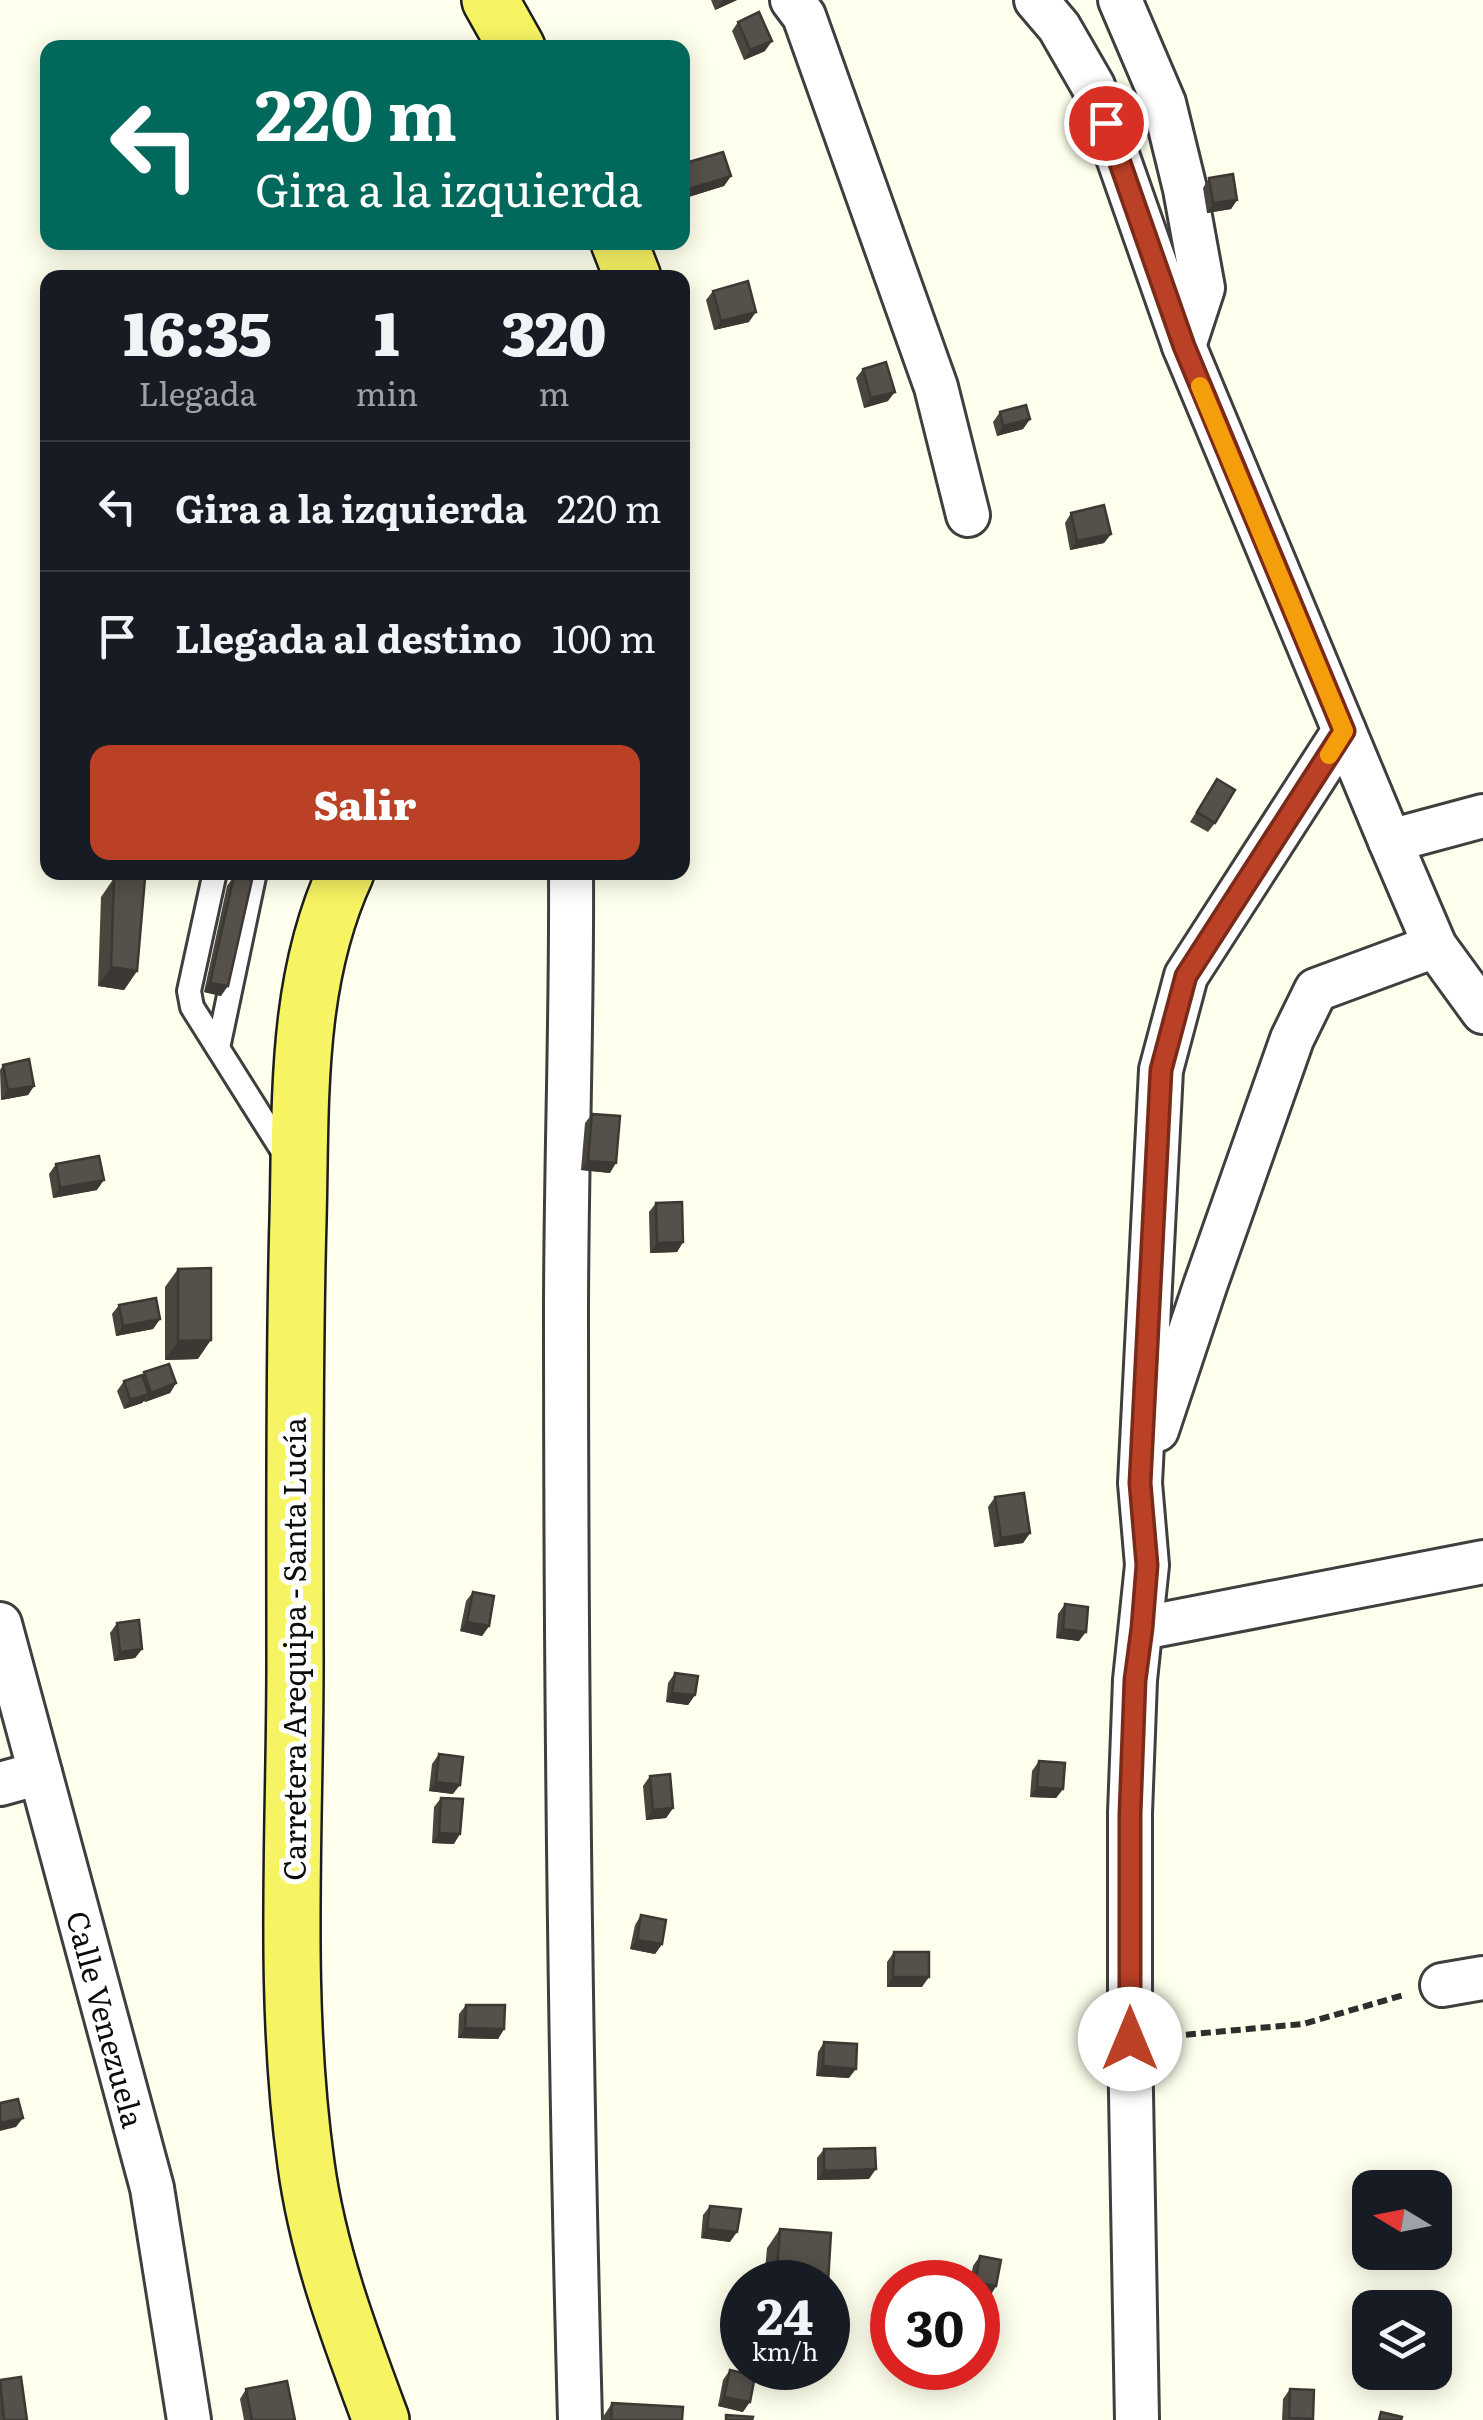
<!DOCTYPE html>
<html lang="es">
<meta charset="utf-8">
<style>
body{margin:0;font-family:Literata,serif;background:#242831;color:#f1f3f6;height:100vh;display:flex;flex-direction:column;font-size:38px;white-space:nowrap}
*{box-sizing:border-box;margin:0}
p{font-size:32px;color:#9ea1a6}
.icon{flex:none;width:55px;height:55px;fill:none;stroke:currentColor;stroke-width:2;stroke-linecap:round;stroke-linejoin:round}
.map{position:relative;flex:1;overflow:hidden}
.side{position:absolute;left:40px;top:270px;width:650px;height:610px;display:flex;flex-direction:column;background:#171b24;border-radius:20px;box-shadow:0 5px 25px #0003}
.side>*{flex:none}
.guide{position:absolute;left:40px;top:40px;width:650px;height:210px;border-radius:20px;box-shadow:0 5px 25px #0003;background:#00695c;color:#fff;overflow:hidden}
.needle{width:65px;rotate:280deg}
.fabs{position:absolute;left:1352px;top:2170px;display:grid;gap:20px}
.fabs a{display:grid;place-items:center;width:100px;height:100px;border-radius:20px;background:#171b24;box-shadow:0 5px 25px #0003;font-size:50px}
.speed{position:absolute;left:720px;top:2260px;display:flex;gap:20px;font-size:50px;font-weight:700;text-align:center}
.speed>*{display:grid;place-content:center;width:130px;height:130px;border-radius:50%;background:#171b24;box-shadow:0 5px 25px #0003;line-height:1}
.speed small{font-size:25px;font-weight:400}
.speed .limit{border:15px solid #d22;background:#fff;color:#111}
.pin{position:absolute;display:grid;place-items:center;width:85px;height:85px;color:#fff;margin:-42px;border:5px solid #fff;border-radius:50%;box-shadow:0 2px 10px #0007}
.me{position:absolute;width:110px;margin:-55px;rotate:0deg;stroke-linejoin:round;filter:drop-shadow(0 0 8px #0008)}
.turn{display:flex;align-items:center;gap:35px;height:210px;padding:0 50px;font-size:45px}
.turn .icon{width:130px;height:130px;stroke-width:2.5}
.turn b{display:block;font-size:70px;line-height:85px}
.eta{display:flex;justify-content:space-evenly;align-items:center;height:170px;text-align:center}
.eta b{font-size:60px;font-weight:800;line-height:70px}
.cta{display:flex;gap:20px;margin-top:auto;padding:20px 50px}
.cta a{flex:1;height:115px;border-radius:20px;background:#ba4026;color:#fff;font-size:40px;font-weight:800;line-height:115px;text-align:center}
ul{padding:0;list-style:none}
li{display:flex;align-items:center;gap:30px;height:130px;padding:0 50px;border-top:2px solid #363941}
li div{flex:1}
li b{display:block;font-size:38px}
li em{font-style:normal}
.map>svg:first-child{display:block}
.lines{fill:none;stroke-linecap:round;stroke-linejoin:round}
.service-casing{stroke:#3f3f3f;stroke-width:28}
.minor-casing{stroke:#3f3f3f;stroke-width:48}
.primary-casing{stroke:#1d1d1d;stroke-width:60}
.path{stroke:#2e2e2e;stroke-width:6;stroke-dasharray:10 5;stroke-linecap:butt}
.service{stroke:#fff;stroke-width:22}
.minor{stroke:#fff;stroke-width:42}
.primary{stroke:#f7f463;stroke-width:55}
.wall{fill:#49453f}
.shaded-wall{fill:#3c3833}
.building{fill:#555049;stroke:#3c3833;stroke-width:2.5}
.route-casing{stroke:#792a19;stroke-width:25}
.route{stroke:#ba4026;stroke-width:18}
.slow{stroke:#f59e0b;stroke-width:18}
.labels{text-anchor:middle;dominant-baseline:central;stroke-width:10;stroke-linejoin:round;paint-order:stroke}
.street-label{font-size:30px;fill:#0c0c0c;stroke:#fff}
</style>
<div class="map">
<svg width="1483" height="2420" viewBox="0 0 1483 2420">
<rect width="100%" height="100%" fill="#feffec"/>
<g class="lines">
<defs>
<g id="service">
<polyline points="215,872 189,991 192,1007 289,1161"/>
<polyline points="218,1048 255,872"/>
</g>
<g id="minor">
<polyline points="792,0 804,16 936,387 968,515"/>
<polyline points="1036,0 1059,27 1093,86 1184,346 1390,841 1435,946 1483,1012"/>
<polyline points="1120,0 1164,103 1185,189 1203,288 1184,346"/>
<polyline points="1390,841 1483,816"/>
<path d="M 571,872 C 572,1020 566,1168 566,1316 C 566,1684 570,2052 580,2420"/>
<polyline points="1157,1430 1205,1286 1292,1039 1316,990 1435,946"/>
<polyline points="0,1624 152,2188 189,2420"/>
<polyline points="1143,1628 1483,1562"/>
<polyline points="0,1784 40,1773"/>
<polyline points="1442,1985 1483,1978"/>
<polyline points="1137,2420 1130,2039 1130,1813 1135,1680 1147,1565 1140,1483 1161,1070 1186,976 1344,731"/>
</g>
<g id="primary">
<polyline points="490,0 517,48"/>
<polyline points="619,242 633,278"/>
<path d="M 346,872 C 295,982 301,1102 298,1220 C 294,1362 295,1503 295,1645 C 296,1818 282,1992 306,2164 C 318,2253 350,2337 381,2420"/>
</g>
</defs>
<use href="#service" class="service-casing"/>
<use href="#minor" class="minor-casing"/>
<use href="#primary" class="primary-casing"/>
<polyline class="path" points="1171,2036 1303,2024 1404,1995"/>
<use href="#service" class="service"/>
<use href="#minor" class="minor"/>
<use href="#primary" class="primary"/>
</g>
<g class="wall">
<polygon points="711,0 737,0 715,10"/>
<polygon points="738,22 765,51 744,60 732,31"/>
<polygon points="682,164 731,176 724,186 682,199"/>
<polygon points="1209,178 1237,200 1231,209 1207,213 1203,188"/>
<polygon points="713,291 749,322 714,330 706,300"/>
<polygon points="863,369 888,401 864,408 856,378"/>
<polygon points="1000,412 1030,419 1023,429 997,436 993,422"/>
<polygon points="1071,513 1111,534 1104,543 1070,550 1065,523"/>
<polygon points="1217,779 1215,823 1208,832 1190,822"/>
<polygon points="234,876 221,996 204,992 227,886"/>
<polygon points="114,878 137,971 124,990 98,986 101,897"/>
<polygon points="3,1065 34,1086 28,1095 1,1100 0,1070"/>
<polygon points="592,1114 610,1173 581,1170 585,1123"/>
<polygon points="56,1164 97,1190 53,1198 49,1174"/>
<polygon points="656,1203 683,1242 677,1252 650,1253 649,1212"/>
<polygon points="178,1269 198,1359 165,1360 165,1287"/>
<polygon points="119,1305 160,1319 153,1329 116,1336 112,1314"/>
<polygon points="144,1372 176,1383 170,1393 145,1402 144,1401 142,1403 124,1409 117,1391 124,1381 143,1375"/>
<polygon points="995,1497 1030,1533 1023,1543 994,1547 988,1507"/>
<polygon points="473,1592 489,1626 482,1636 460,1631 466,1601"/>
<polygon points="1065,1604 1079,1641 1056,1638 1058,1614"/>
<polygon points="117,1623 142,1649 135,1658 114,1661 110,1633"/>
<polygon points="675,1673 695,1695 688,1705 666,1702 668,1683"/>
<polygon points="439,1754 453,1794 429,1791 432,1764"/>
<polygon points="1039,1761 1063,1789 1056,1798 1030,1797 1032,1771"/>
<polygon points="650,1776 673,1808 666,1818 646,1820 643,1786"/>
<polygon points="441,1798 454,1844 432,1843 434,1807"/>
<polygon points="641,1915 662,1944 655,1954 630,1949 635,1925"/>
<polygon points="894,1952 922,1987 887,1987 887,1962"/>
<polygon points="466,2005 504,2029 498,2039 458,2038 459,2014"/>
<polygon points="824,2042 849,2078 816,2076 818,2052"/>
<polygon points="824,2149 869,2179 817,2180 817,2158"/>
<polygon points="710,2206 730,2242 701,2238 703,2215"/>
<polygon points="780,2229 828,2282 764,2282 767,2248"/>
<polygon points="980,2256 996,2286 990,2296 978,2282 970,2282 973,2266"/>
<polygon points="730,2370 743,2412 718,2406 723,2380"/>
<polygon points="0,2380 27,2420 0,2420"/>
<polygon points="246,2389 295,2420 244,2420 240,2399"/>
<polygon points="1290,2389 1313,2419 1312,2420 1282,2420 1283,2399"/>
<polygon points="612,2403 682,2420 601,2420"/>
</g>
<g class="shaded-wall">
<polygon points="723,0 737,0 715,10"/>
<polygon points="772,41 765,51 744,60 750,50"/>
<polygon points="731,176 724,186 682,199 689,189"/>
<polygon points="1237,200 1231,209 1207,213 1213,203"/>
<polygon points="756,312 749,322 714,330 721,321"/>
<polygon points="895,392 888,401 864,408 871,398"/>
<polygon points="1030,419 1023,429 997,436 1003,426"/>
<polygon points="1111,534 1104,543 1070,550 1077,541"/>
<polygon points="111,967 137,971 124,990 98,986"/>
<polygon points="210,983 228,986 221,996 204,992"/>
<polygon points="34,1086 28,1095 1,1100 8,1090"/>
<polygon points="588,1161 616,1163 610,1173 581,1170"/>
<polygon points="104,1180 97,1190 53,1198 60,1188"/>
<polygon points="683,1242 677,1252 650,1253 657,1243"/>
<polygon points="160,1319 153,1329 116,1336 123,1326"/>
<polygon points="211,1340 198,1359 165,1360 178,1341"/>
<polygon points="176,1383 170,1393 145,1402 151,1393"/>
<polygon points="149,1394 142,1403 124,1409 130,1400"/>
<polygon points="1030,1533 1023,1543 994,1547 1001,1538"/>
<polygon points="467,1622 489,1626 482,1636 460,1631"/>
<polygon points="1063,1629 1086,1632 1079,1641 1056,1638"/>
<polygon points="142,1649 135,1658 114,1661 120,1652"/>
<polygon points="672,1693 695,1695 688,1705 666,1702"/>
<polygon points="436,1782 460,1785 453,1794 429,1791"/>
<polygon points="1037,1787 1063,1789 1056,1798 1030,1797"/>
<polygon points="673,1808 666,1818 646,1820 653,1810"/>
<polygon points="439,1833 460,1834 454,1844 432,1843"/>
<polygon points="637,1940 662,1944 655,1954 630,1949"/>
<polygon points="893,1977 929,1977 922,1987 887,1987"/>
<polygon points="465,2028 504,2029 498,2039 458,2038"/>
<polygon points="823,2066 856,2069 849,2078 816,2076"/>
<polygon points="23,2118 16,2127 0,2131 0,2123"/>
<polygon points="876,2169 869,2179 817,2180 824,2171"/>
<polygon points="707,2229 737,2232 730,2242 701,2238"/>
<polygon points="978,2283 996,2286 990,2296 978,2293"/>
<polygon points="724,2397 750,2402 743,2412 718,2406"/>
</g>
<g class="building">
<polygon points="759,12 772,41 750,50 738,22"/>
<polygon points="723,152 731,176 689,189 682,169 682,164"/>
<polygon points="1233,174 1237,200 1213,203 1209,178"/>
<polygon points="748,281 756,312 721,321 713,291"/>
<polygon points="886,362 895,392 871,398 863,369"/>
<polygon points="1026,405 1030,419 1003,426 1000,412"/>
<polygon points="1104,505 1111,534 1077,541 1071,513"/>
<polygon points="1217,779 1235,790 1215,823 1197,812"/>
<polygon points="234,876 252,880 228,986 210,983"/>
<polygon points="114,878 145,878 137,971 111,967"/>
<polygon points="29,1059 34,1086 8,1090 3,1065"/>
<polygon points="592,1114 620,1116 616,1163 588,1161"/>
<polygon points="99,1156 104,1180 60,1188 56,1164"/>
<polygon points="682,1202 683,1242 657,1243 656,1203"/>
<polygon points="211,1268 211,1340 178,1341 178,1269"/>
<polygon points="156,1298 160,1319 123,1326 119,1305"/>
<polygon points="169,1364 176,1383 151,1393 144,1372"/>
<polygon points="142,1375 149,1394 130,1400 124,1381"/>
<polygon points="1024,1493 1030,1533 1001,1538 995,1497"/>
<polygon points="473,1592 494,1596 489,1626 467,1622"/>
<polygon points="1065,1604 1088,1607 1086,1632 1063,1629"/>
<polygon points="139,1620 142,1649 120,1652 117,1623"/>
<polygon points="675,1673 698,1676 695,1695 672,1693"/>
<polygon points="439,1754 463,1757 460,1785 436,1782"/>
<polygon points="1039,1761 1065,1763 1063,1789 1037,1787"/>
<polygon points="670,1774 673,1808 653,1810 650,1776"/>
<polygon points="441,1798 463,1799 460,1834 439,1833"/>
<polygon points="641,1915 666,1920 662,1944 637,1940"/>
<polygon points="894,1952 929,1952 929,1977 893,1977"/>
<polygon points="466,2005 505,2005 504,2029 465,2028"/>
<polygon points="824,2042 857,2044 856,2069 823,2066"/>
<polygon points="18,2099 23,2118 0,2123 0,2103"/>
<polygon points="875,2148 876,2169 824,2171 824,2149"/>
<polygon points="710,2206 741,2209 737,2232 707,2229"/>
<polygon points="780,2229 831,2233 828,2283 776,2282"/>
<polygon points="980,2256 1001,2260 996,2286 975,2282"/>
<polygon points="730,2370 755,2376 750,2402 724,2397"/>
<polygon points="21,2377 27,2420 4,2420 0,2380"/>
<polygon points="287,2381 295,2420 252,2420 246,2389"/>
<polygon points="1290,2389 1314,2390 1313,2419 1289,2418"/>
<polygon points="612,2403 683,2407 682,2420 611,2420"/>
<polygon points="1381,2412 1402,2417 1401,2420 1379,2420"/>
<polygon points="726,2415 753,2417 752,2420 726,2420"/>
</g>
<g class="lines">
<defs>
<polyline id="route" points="1106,123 1184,346 1344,731 1186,976 1161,1070 1140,1483 1147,1565 1142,1628 1135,1680 1130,1814 1130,2039"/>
</defs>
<use href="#route" class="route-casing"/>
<use href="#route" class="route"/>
<polyline class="slow" points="1200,386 1344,731 1329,755"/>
</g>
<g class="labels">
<g class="street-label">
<text transform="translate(293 1649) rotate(-90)">Carretera Arequipa - Santa Lucía</text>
<text transform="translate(107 2019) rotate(75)">Calle Venezuela</text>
</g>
</g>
</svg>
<div class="fabs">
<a><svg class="needle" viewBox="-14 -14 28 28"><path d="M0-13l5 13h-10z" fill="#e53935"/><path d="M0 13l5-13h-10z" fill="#9ea1a6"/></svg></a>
<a><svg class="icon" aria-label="layers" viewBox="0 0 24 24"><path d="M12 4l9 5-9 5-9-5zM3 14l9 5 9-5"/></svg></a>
</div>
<div class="speed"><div>24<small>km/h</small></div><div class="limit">30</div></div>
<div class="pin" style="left:1106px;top:123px;background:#d93025"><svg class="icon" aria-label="arrive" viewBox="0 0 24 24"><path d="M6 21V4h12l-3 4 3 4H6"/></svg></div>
<svg class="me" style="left:1130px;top:2039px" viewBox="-20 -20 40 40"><circle r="19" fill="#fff"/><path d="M0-13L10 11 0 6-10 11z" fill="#ba4026"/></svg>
<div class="guide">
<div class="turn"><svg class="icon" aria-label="left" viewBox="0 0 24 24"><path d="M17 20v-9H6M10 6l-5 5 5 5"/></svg><div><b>220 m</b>Gira a la izquierda</div></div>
</div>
<section class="side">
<div class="eta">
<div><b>16:35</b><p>Llegada</p></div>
<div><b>1</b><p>min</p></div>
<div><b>320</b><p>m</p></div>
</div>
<ul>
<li><svg class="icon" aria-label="left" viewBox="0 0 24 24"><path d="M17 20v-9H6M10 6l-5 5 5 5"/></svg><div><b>Gira a la izquierda</b></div><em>220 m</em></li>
<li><svg class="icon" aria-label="arrive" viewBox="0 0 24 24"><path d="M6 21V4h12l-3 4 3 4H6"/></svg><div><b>Llegada al destino</b></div><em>100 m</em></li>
</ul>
<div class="cta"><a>Salir</a></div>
</section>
</div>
